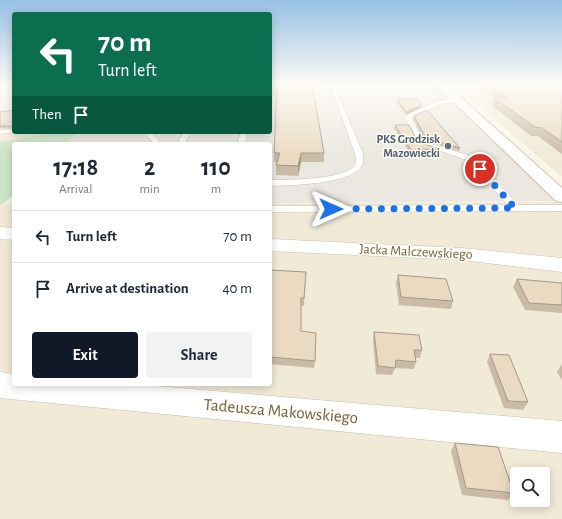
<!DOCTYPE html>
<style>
body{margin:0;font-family:"Alegreya Sans",sans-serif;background:#f2f2f3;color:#1f2937;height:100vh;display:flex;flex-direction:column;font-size:15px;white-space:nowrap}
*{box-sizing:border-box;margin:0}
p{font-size:13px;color:#747a83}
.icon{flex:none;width:22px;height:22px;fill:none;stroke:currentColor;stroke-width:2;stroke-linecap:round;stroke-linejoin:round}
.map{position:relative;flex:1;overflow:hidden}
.side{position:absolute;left:12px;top:142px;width:260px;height:244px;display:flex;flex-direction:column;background:#fff;border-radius:4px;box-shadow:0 2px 10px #0003}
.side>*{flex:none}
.guide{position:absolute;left:12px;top:12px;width:260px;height:122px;border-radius:4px;box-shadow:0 2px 10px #0003;background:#0b6e4f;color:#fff;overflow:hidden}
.buttons{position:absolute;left:510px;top:467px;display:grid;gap:8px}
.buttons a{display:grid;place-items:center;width:40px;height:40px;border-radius:4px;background:#fff;box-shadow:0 2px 10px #0003;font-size:20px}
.pin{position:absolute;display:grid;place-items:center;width:34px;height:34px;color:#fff;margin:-17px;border:2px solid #fff;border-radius:50%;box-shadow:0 1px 4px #0007}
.me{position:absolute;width:44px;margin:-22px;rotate:90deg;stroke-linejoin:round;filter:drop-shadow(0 0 3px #0008)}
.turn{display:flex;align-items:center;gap:14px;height:84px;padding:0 20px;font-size:18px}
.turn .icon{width:52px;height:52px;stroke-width:2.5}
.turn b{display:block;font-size:28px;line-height:34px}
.then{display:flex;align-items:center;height:38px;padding:0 20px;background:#0003;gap:8px;font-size:15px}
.eta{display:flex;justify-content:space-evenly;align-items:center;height:68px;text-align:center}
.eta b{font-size:24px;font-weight:700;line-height:28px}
.cta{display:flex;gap:8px;margin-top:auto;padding:8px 20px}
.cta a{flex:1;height:46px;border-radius:4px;background:#111827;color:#fff;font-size:16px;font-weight:700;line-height:46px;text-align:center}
.cta a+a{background:#f2f2f3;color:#1f2937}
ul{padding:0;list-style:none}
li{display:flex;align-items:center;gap:12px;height:52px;padding:0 20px;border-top:1px solid #e0e1e3}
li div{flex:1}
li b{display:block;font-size:15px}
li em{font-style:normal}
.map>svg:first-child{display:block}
.residential{fill:#f0ead7;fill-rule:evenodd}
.commercial{fill:#f9ebdd}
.industrial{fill:#ebe8e1}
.green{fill:#cee6c8}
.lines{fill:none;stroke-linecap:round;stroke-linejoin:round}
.service-casing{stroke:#cbc1af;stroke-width:1}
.minor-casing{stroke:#cbc1af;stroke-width:1}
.tertiary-casing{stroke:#cbc1af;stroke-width:2}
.service{fill:#fff;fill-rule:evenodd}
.minor{fill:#fff;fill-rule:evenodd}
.tertiary{fill:#fff;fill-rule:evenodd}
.wall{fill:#c9bba6}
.shaded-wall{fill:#a49987}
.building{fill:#eadac1;stroke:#a49987}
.route{stroke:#1a73e8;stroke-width:7;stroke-dasharray:0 12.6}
.service-dot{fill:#5c6f8a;stroke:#fdfaee;stroke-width:1.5}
.labels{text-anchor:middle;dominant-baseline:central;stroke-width:3;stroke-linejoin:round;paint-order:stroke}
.far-service-label{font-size:12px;font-weight:bold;fill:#4e5e75;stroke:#fdfaee;text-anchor:end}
.street-label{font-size:14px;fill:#71624f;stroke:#fdfaee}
.near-street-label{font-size:17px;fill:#71624f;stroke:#fdfaee}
</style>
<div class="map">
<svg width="562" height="519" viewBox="0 0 562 519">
<rect width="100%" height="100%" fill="#faf7e8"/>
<g class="residential">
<polygon points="0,84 14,84 14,132 56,132 0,142"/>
<polygon points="453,84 562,84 562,177 475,102"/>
<path d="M 561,202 L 562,203 L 562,519 L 0,519 L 0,204 L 14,204 L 14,384 L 270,384 L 270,203 ZM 517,474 L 543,474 L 543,500 L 517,500 Z"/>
</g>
<polygon class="commercial" points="0,84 14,84 14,132 30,132 0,138"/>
<polygon class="industrial" points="270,84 433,84 557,201 270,203 270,144 66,144 79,132 270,132"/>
<polygon class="green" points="56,132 79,132 66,144 14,144 14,194 3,204 0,204 0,142"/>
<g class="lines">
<defs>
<g id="service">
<path d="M 330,84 L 334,84 L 363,154 C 363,157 364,160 363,163 C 357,185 288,185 270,186 L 270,180 C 288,180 343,180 354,166 C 357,162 356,158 355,154 Z"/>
<polygon points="441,100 458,99 461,101 458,103 444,103 411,118 424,142 475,157 518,205 562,205 562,211 270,212 270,206 508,205 469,161 418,143 405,118 409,114"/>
<polygon points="14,129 14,132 16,132 0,134 0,130"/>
<polygon points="144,132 151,132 162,144 154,144"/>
<polygon points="184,132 190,132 185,144 177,144"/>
<polygon points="241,132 247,132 245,144 237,144"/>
</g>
<g id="minor">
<polygon points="0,227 14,228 14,240 0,239"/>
<polygon points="270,239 462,248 562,258 562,272 462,260 270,251"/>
<polygon points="0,372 14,374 14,384 133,384 562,421 562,453 0,398"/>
</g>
<polygon id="tertiary" points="435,84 446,84 562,188 562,202 556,201"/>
</defs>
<use href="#service" class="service-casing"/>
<use href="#minor" class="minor-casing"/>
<use href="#tertiary" class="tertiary-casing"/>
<use href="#service" class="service"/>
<use href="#minor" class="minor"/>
<use href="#tertiary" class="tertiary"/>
</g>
<g class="wall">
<polygon points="476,84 562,84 562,154 538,136 531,136 492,106 494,98 495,98"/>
<polygon points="397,99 422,105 421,107 406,115 396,102"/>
<polygon points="14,110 14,129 0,128 0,112"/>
<polygon points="414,116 460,148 459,151 425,141 413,119"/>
<polygon points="395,125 418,142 440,149 440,152 410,153 394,128"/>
<polygon points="274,153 324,153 324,162 301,162 298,176 276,175 276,165 277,162 274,162"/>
<polygon points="270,270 306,272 304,306 301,306 301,331 315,361 314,368 270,364"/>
<polygon points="398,275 453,301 451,309 399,305 396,283"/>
<polygon points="517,279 562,283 562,313 525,310 513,287"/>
<polygon points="374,332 422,350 420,358 415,358 416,362 414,369 395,368 392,375 376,374 373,340"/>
<polygon points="490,354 528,402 523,410 504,408 487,362"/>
<polygon points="562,364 562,380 557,372"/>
<polygon points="455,443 514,493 508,500 462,495 451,451"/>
</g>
<g class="shaded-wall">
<polygon points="422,105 421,107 406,115 406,112"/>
<polygon points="301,153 301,162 298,176 298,166"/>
</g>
<g class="building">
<polygon points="277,84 312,84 324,153 301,153 298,166 276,165 280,153 274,153"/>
<polygon points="488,84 562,84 562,142 542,128 535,127 494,98 508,98"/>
<polygon points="397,99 417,99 422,105 406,112"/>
<polygon points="14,110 14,126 0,126 0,112"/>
<polygon points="427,110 460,148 426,138 414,116"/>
<polygon points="395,125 409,125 418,142 440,149 411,150"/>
<polygon points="270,270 306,272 304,298 301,298 301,331 316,333 315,361 270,357"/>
<polygon points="398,275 446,279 453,301 401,297"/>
<polygon points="517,279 562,283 562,305 529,303"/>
<polygon points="374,332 419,335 422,350 414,350 416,362 396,360 395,368 378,366"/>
<polygon points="490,354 509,355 528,402 508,401"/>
<polygon points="455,443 498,447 514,493 466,488"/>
</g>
<linearGradient id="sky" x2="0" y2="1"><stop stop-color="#97c1e5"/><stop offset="0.54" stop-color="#fdfbf5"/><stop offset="1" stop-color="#fdfbf5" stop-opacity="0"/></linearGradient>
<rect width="562" height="157" fill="url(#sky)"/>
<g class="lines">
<polyline class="route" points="331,209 515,208 480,169"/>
</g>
<circle class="service-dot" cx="448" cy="146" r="4"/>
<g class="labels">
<g class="far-service-label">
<text x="440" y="139">PKS Grodzisk<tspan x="440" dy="14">Mazowiecki</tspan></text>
</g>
<g class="street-label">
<text transform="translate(416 252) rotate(3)">Jacka Malczewskiego</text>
</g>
<g class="near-street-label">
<text transform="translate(281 411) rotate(5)">Tadeusza Makowskiego</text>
</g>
</g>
</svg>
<div class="buttons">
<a><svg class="icon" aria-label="search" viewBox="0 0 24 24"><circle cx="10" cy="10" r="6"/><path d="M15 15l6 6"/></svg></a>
</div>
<div class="pin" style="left:480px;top:169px;background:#d93025"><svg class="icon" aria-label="arrive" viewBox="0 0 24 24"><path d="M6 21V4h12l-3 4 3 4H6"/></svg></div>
<svg class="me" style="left:331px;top:209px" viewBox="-20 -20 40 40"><path d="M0-17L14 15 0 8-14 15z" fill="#1a73e8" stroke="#fff" stroke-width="4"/></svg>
<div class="guide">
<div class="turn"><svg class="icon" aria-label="left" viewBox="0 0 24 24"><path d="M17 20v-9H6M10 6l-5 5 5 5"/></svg><div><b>70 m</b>Turn left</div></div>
<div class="then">Then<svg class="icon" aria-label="arrive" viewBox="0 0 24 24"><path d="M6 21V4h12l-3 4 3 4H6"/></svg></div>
</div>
<section class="side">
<div class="eta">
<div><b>17:18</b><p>Arrival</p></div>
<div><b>2</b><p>min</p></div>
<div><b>110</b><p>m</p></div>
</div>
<ul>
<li><svg class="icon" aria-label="left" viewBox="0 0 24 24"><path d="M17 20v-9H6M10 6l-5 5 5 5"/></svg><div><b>Turn left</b></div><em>70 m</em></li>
<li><svg class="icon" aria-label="arrive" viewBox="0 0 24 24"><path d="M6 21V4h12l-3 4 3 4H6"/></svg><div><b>Arrive at destination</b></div><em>40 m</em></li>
</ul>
<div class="cta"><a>Exit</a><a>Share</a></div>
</section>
</div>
